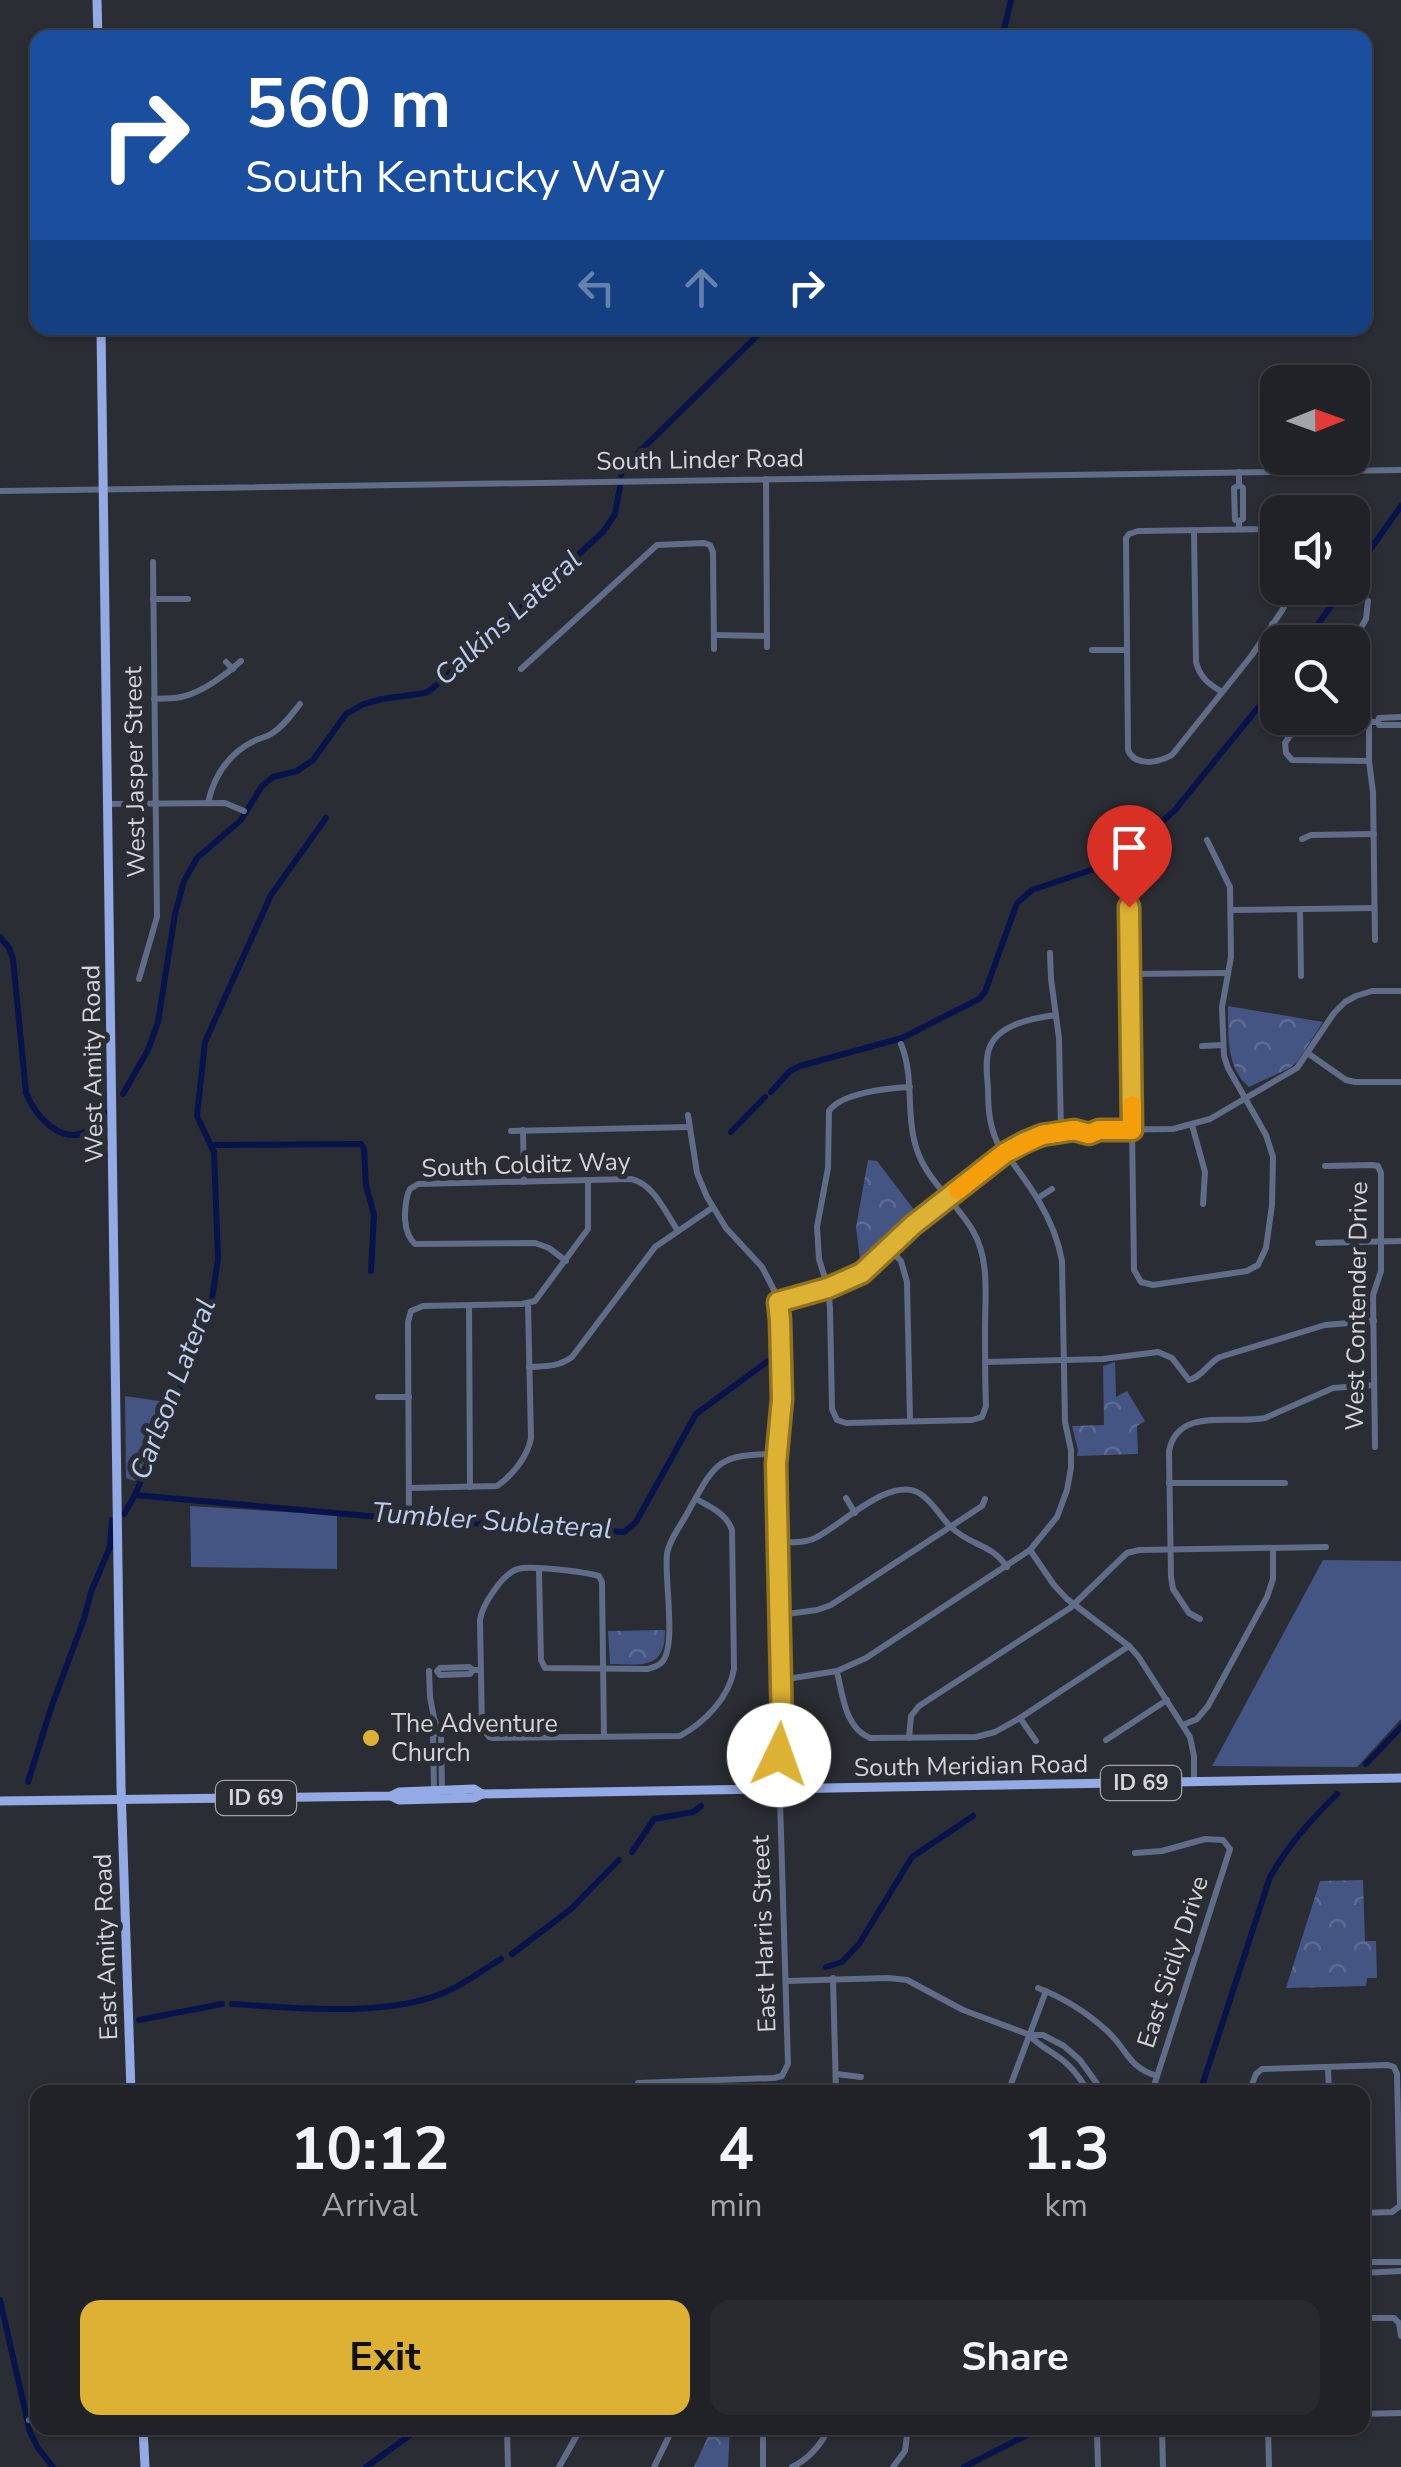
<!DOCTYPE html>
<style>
body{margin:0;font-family:"Nunito Sans",sans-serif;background:#282a2f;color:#f1f3f6;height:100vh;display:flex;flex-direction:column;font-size:38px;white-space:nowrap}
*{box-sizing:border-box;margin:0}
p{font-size:32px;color:#a2a4a7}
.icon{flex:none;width:55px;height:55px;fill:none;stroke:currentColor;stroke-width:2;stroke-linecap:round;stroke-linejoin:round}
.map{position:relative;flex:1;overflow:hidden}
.details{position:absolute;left:30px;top:2085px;width:1340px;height:350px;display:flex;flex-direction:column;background:#202227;border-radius:20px;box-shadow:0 2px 8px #0004,0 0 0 2px #3d3f44}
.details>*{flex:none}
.guide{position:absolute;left:30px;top:30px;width:1342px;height:305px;border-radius:20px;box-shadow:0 2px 8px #0004,0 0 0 2px #3d3f44;background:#1a4fa0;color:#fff;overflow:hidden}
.needle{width:65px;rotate:89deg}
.tools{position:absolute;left:1260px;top:365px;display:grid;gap:20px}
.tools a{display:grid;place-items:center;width:110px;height:110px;border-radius:20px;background:#202227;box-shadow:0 2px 8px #0004,0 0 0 2px #3d3f44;font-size:50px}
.pin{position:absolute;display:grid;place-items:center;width:85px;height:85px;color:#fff;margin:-102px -42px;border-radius:50% 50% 50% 0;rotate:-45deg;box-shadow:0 0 10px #0007}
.pin .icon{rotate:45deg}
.me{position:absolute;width:110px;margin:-55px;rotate:3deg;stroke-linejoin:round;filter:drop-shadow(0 0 8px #0008)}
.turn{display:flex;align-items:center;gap:35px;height:210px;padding:0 50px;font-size:45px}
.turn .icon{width:130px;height:130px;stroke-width:2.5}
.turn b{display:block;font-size:70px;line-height:85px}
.lanes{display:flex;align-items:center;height:95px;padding:0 50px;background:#0003;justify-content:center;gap:50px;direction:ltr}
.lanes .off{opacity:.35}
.eta{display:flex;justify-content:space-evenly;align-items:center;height:170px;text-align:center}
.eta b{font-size:60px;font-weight:700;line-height:70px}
.button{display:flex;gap:20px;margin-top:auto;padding:20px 50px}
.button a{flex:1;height:115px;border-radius:20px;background:#ddb133;color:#111;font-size:40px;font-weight:700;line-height:115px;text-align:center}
.button a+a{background:#282a2f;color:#f1f3f6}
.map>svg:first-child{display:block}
.grass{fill:#445483}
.park{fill:url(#park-crowns)}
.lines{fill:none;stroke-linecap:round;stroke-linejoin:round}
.canal{stroke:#09134b;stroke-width:6}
.minor{stroke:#616c88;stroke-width:6}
.major{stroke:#94aae4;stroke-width:9}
.route-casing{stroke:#907321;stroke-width:25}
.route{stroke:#ddb133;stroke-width:18}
.slow{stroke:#f59e0b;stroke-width:18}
.poi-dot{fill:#ddb133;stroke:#2b2d34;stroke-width:4}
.labels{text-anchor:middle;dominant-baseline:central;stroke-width:10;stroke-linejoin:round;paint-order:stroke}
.shield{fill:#2b2d34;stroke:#a1a3a8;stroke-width:2.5}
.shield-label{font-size:22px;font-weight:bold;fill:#d3d5d9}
.street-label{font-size:25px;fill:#d3d5d9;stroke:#2b2d34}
.poi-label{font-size:25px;fill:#d3d5d9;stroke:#2b2d34;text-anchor:start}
.water-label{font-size:28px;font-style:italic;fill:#bfcdf1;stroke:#2b2d34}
</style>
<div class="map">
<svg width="1401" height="2467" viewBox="0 0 1401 2467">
<defs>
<pattern id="park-crowns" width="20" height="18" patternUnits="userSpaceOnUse" patternTransform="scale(2.5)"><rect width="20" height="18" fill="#445483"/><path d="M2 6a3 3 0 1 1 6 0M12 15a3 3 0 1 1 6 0" fill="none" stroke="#5e6c94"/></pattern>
</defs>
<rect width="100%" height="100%" fill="#2b2d34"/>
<g class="grass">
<polygon points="125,1396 173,1403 135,1481 126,1478"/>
<polygon points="190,1506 337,1515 337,1569 191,1567"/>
<polygon points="1323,1560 1401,1561 1401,1719 1357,1767 1212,1766"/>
</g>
<g class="park">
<path d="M 1228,1006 L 1323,1022 L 1297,1062 L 1290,1068 L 1249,1087 C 1226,1068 1228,1034 1228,1006 Z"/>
<polygon points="868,1160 877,1161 915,1211 866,1258 860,1260 856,1227"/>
<polygon points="1115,1362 1116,1397 1127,1391 1145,1421 1137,1426 1138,1454 1077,1456 1078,1450 1072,1426 1104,1425 1103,1366"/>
<path d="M 665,1630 C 665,1671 642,1664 610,1664 L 608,1631 Z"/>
<polygon points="1363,1880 1365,1941 1376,1941 1377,1978 1367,1978 1366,1986 1286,1988 1320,1881"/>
<polygon points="712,2428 730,2428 728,2467 694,2467"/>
</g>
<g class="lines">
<g class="canal">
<polyline points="1002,38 1011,0"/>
<polyline points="621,475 622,469 765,328"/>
<polyline points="1352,575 1401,506"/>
<polyline points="1308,638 1344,588"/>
<polyline points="1135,847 1175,810 1278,683"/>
<path d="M 0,937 L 9,948 L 13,959 L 26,1093 C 35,1115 60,1146 88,1131 C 94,1127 100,1119 105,1113"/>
<polyline points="771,1092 790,1071 800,1066 902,1038 979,999 985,992 1017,903 1032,890 1121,860"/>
<polyline points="123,1094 148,1050 158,1022 175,914 184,881 197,858 241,820 262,786 273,777 297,771 313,760 346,714 364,704 382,699 425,693 433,688 603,532 615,514 620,487"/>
<polyline points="731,1132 765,1097"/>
<polyline points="211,1145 361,1144 364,1149 366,1185 374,1215 371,1271"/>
<polyline points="135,1495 402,1519 624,1532 636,1522 696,1414 768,1361"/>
<polyline points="124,1514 135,1495 180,1388 212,1299 218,1259 214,1152 197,1116 205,1042 271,895 326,818"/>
<polyline points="1366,1764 1401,1727"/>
<polyline points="28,1782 51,1708 84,1619 91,1592 110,1547 112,1520"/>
<polyline points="632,1852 654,1819 693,1812 701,1806"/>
<polyline points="512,1954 571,1909 619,1860"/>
<polyline points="826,1967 842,1962 859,1944 912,1857 973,1816"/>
<path d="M 232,2004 C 294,2008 390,2018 448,1991 C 466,1983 484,1969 501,1959"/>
<polyline points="139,2020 222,2004"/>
<path d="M 1200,2092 L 1270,1877 C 1288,1845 1311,1820 1337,1794"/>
<polyline points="0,2300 30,2432 38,2448 53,2467"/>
<polyline points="366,2467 420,2428"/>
<polyline points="964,2467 1041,2428"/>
</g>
<g class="minor">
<polyline points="1239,472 1239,485 1243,488 1243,519 1239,521 1239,529"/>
<polyline points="766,479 767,647"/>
<polyline points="1239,485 1234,488 1235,520 1239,521"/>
<polyline points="0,491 1401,470"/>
<path d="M 1278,529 L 1138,531 L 1129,534 L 1126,538 L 1128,750 C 1135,767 1158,763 1172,755 L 1252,655 L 1283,609 L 1287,601 L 1288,588"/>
<path d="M 1194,530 L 1196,662 C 1200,678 1209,684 1222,692"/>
<polyline points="153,599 188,599"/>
<polyline points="1272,624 1299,642"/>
<polyline points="715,635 767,636"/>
<polyline points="1352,643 1366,619 1368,601"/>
<polyline points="1092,650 1127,650"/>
<polyline points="226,662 233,669"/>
<polyline points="521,669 657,545 704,543 710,545 713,552 714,649"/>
<polyline points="1352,679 1365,688 1369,697 1369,761 1373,792 1375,940"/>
<path d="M 154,699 C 163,698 173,699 181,697 C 201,693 226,675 241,661"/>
<polyline points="1302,718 1285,743 1286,753 1292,760 1369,761"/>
<polyline points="1369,722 1378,722 1379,725 1401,725"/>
<polyline points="1378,722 1379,718 1401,717"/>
<path d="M 208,803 C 214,775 229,753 256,740 C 261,738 266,737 271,734 C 283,727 292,714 300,704"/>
<polyline points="108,804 225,803 244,811"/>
<path d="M 1095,835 C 1108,835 1123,831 1128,846 L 1134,1270 L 1141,1282 L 1153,1285 L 1247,1271 L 1258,1265 L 1266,1248 L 1272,1205 L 1273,1157 L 1266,1135 L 1228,1068 L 1224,1056 L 1222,1007 L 1231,957 L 1230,887 L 1207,840"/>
<polyline points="1302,839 1311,835 1374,834"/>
<polyline points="1231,910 1374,908"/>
<polyline points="1300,910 1301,976"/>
<polyline points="1050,953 1051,979 1059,1038 1061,1131"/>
<polyline points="1130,974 1228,973"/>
<polyline points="139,979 157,917 153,562"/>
<path d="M 901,1044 C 915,1078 905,1115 917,1150 C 927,1181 957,1203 973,1231 C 990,1260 985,1297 985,1329 C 985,1355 985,1380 986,1406 L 982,1417 L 972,1420 L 846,1423 L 837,1420 L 832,1409 L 830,1308 L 828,1288 L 819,1259 L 817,1227 L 828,1168 L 829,1111 C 841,1093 888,1088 910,1087"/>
<polyline points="1202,1046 1223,1045"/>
<polyline points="1309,1054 1346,1080 1355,1082 1401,1082"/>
<polyline points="1192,1125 1205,1172 1203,1204"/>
<polyline points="523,1130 524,1182"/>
<polyline points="1074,1130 1089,1134 1099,1130 1173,1129 1210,1119 1297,1068 1334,1013 1345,1002 1356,996 1372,991 1401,991"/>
<polyline points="511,1131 689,1127"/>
<polyline points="1325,1166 1372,1165 1378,1166 1381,1173 1381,1271 1373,1295 1375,1447"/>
<polyline points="1038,1198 1052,1189"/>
<polyline points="1318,1243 1401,1241"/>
<polyline points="889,1248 901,1261 907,1282 910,1421"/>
<path d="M 566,1261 L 549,1248 L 535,1243 L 415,1244 C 402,1232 404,1209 408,1193 L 410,1189 L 418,1184 L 631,1179 C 654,1184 665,1212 678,1231"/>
<polyline points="778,1301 828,1288 851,1280 873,1265 913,1225 1005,1153 1042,1135 1074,1130 1086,1125 1099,1130"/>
<polyline points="469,1305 470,1487"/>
<path d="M 985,1362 L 1103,1359 L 1158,1352 L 1172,1358 L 1189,1380 C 1202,1377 1208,1363 1220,1357 L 1325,1325 L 1374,1321"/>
<path d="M 529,1367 C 546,1366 558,1367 572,1357 L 655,1247 L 712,1208"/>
<polyline points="378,1397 409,1397"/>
<polyline points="1169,1483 1285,1483"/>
<path d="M 409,1488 L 497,1486 C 512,1476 528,1456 531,1438 L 528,1303"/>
<polyline points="846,1498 855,1513"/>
<polyline points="409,1518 408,1322 411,1311 423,1306 522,1304 535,1301 588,1229 588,1180"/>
<path d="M 779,1542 C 792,1542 805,1544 817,1537 C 843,1524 890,1476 919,1493 C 933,1501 940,1517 951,1527 C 970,1546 991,1543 1007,1567"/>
<polyline points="1030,1550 1054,1585 1067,1599 1129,1646 1138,1656 1190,1737 1194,1756 1194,1781"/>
<path d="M 539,1569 L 541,1660 L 545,1668 L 648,1669 C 653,1667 659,1666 662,1662 C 677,1646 664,1578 667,1554 C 669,1540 681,1525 688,1512 C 715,1463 717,1454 776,1454"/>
<polyline points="780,1615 817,1610 831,1605 982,1506 985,1499"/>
<path d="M 1200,1619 L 1189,1613 L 1173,1589 L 1171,1577 L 1169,1451 C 1178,1406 1232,1425 1265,1418 L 1333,1388 L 1374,1385"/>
<polyline points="473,1670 470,1674 440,1675 437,1671 440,1668 469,1667 473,1670 481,1670"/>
<polyline points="429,1671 430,1697 434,1718 441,1737 442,1790"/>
<path d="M 837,1672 C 843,1696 845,1728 870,1738 L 976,1737 L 995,1732 L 1020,1718 L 1129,1646"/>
<path d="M 781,1680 L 837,1671 L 866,1658 L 1030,1550 L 1057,1517 L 1067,1490 L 1071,1468 L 1071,1450 L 1065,1422 L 1062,1261 C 1054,1215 1025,1179 997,1142 C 989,1124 988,1107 988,1088 C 987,1076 985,1061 989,1049 C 997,1024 1034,1018 1056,1015"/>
<polyline points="1020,1718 1036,1741"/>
<polyline points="1183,1725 1197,1719 1208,1706 1267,1597 1273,1579 1273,1548"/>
<path d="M 604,1736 L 602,1582 L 599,1576 C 585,1572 531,1565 518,1569 C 503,1573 482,1605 480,1620 L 482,1728 L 489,1737 L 493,1738 L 680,1736 C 705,1722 729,1698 734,1669 L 732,1530 C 726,1513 710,1507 696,1499"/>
<polyline points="909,1738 911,1716 919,1706 1070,1608 1127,1553 1139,1550 1326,1547"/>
<polyline points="1106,1740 1167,1700"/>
<polyline points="434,1790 433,1737 437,1729"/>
<polyline points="1135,1853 1162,1851 1205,1839 1223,1840 1230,1849 1152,2092"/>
<polyline points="833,1978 836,2092"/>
<polyline points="786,1981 888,1978 907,1980 963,2010 1030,2035 1043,2035 1064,2046 1080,2060 1103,2092"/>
<path d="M 1038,1988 C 1064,1998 1085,2011 1106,2030 C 1128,2049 1126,2066 1157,2076"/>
<path d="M 1030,2036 C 1041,2048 1058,2054 1069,2066 C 1077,2073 1083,2084 1089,2092"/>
<polyline points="1328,2067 1329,2092"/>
<polyline points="836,2074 861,2077"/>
<polyline points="638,2083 774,2078 782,2076 788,2064 779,1768 782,1726 776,1465 782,1399 779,1308 774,1290 762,1267 726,1228 707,1197 697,1173 688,1115"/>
<polyline points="672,2092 672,2082"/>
<polyline points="1008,2092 1046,1991"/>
<polyline points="1249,2092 1256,2074 1262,2069 1388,2065 1394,2067 1397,2074 1400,2206 1392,2212 1362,2213"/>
<polyline points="1362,2262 1401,2262"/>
<polyline points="1362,2273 1401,2271"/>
<polyline points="1362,2318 1394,2318 1399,2323 1401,2336"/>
<polyline points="1362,2414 1401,2413"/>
<polyline points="29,2420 38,2420"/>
<polyline points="507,2428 508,2467"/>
<polyline points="1162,2428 1163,2467"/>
<polyline points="1268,2428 1269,2467"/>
<polyline points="1097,2432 1098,2467"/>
<polyline points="559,2467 581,2428"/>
<polyline points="654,2467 673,2428"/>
<polyline points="763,2467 763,2428"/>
<path d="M 792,2467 C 807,2460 823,2444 828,2428"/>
<polyline points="893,2467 905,2451 908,2428"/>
</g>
<g class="major">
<polyline points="97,0 98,38"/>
<polyline points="101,328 121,1786 131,2092"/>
<polyline points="391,1796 399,1800 474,1798 482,1794 1401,1778"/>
<polyline points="0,1801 391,1796 399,1792 474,1789 482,1794"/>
<polyline points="143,2428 145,2467"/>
</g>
</g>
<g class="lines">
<defs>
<polyline id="route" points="779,1755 782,1726 776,1464 782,1399 780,1320 778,1302 828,1288 862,1273 913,1225 1005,1153 1025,1142 1042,1135 1074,1130 1089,1134 1099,1130 1132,1130 1129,907"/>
</defs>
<use href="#route" class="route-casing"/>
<use href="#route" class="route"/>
<polyline class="slow" points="958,1190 1005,1153 1042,1135 1074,1130 1089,1134 1099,1130 1132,1130 1132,1105"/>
</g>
<circle class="poi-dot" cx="371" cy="1738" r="10"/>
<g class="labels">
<g class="shield">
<rect x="1101" y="1766" width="80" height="34" rx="8"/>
<rect x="216" y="1781" width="80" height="34" rx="8"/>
</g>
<g class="shield-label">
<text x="1141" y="1783">ID 69</text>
<text x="256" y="1798">ID 69</text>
</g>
<g class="street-label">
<text transform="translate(700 460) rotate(-1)">South Linder Road</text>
<text transform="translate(135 772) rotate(-91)">West Jasper Street</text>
<text transform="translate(93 1064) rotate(-91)">West Amity Road</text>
<text transform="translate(526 1165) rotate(-2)">South Colditz Way</text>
<text transform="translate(1357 1306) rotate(-89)">West Contender Drive</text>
<text transform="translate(971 1766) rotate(-1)">South Meridian Road</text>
<text transform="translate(764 1934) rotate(-92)">East Harris Street</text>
<text transform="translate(106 1947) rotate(-92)">East Amity Road</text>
<text transform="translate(1173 1962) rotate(-72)">East Sicily Drive</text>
</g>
<g class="poi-label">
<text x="391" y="1724">The Adventure<tspan x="391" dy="29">Church</tspan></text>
</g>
<g class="water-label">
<text transform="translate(508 618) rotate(-42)">Calkins Lateral</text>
<text transform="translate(173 1389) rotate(-69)">Carlson Lateral</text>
<text transform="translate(492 1521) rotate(4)">Tumbler Sublateral</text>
</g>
</g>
</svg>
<div class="tools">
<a><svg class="needle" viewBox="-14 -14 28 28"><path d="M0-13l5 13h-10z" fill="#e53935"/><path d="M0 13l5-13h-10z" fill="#a2a4a7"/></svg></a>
<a><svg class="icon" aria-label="sound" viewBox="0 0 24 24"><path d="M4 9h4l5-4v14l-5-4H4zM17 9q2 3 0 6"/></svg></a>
<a><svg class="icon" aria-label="search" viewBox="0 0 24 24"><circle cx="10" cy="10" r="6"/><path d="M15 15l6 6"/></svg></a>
</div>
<div class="pin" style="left:1129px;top:907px;background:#d93025"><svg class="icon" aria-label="arrive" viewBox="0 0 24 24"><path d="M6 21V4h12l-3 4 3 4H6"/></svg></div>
<svg class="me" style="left:779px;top:1755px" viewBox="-20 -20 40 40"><circle r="19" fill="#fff"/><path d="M0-13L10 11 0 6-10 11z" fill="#ddb133"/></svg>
<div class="guide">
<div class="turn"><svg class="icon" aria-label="right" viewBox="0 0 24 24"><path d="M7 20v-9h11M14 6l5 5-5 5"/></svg><div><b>560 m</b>South Kentucky Way</div></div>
<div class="lanes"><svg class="icon off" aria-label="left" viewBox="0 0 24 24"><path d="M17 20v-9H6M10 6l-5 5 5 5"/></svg><svg class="icon off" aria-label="ahead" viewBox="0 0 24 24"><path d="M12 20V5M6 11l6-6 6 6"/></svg><svg class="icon" aria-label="right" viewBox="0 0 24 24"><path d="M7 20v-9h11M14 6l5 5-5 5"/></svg></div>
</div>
<section class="details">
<div class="eta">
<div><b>10:12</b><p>Arrival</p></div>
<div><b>4</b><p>min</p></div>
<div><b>1.3</b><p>km</p></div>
</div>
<div class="button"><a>Exit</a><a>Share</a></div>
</section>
</div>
